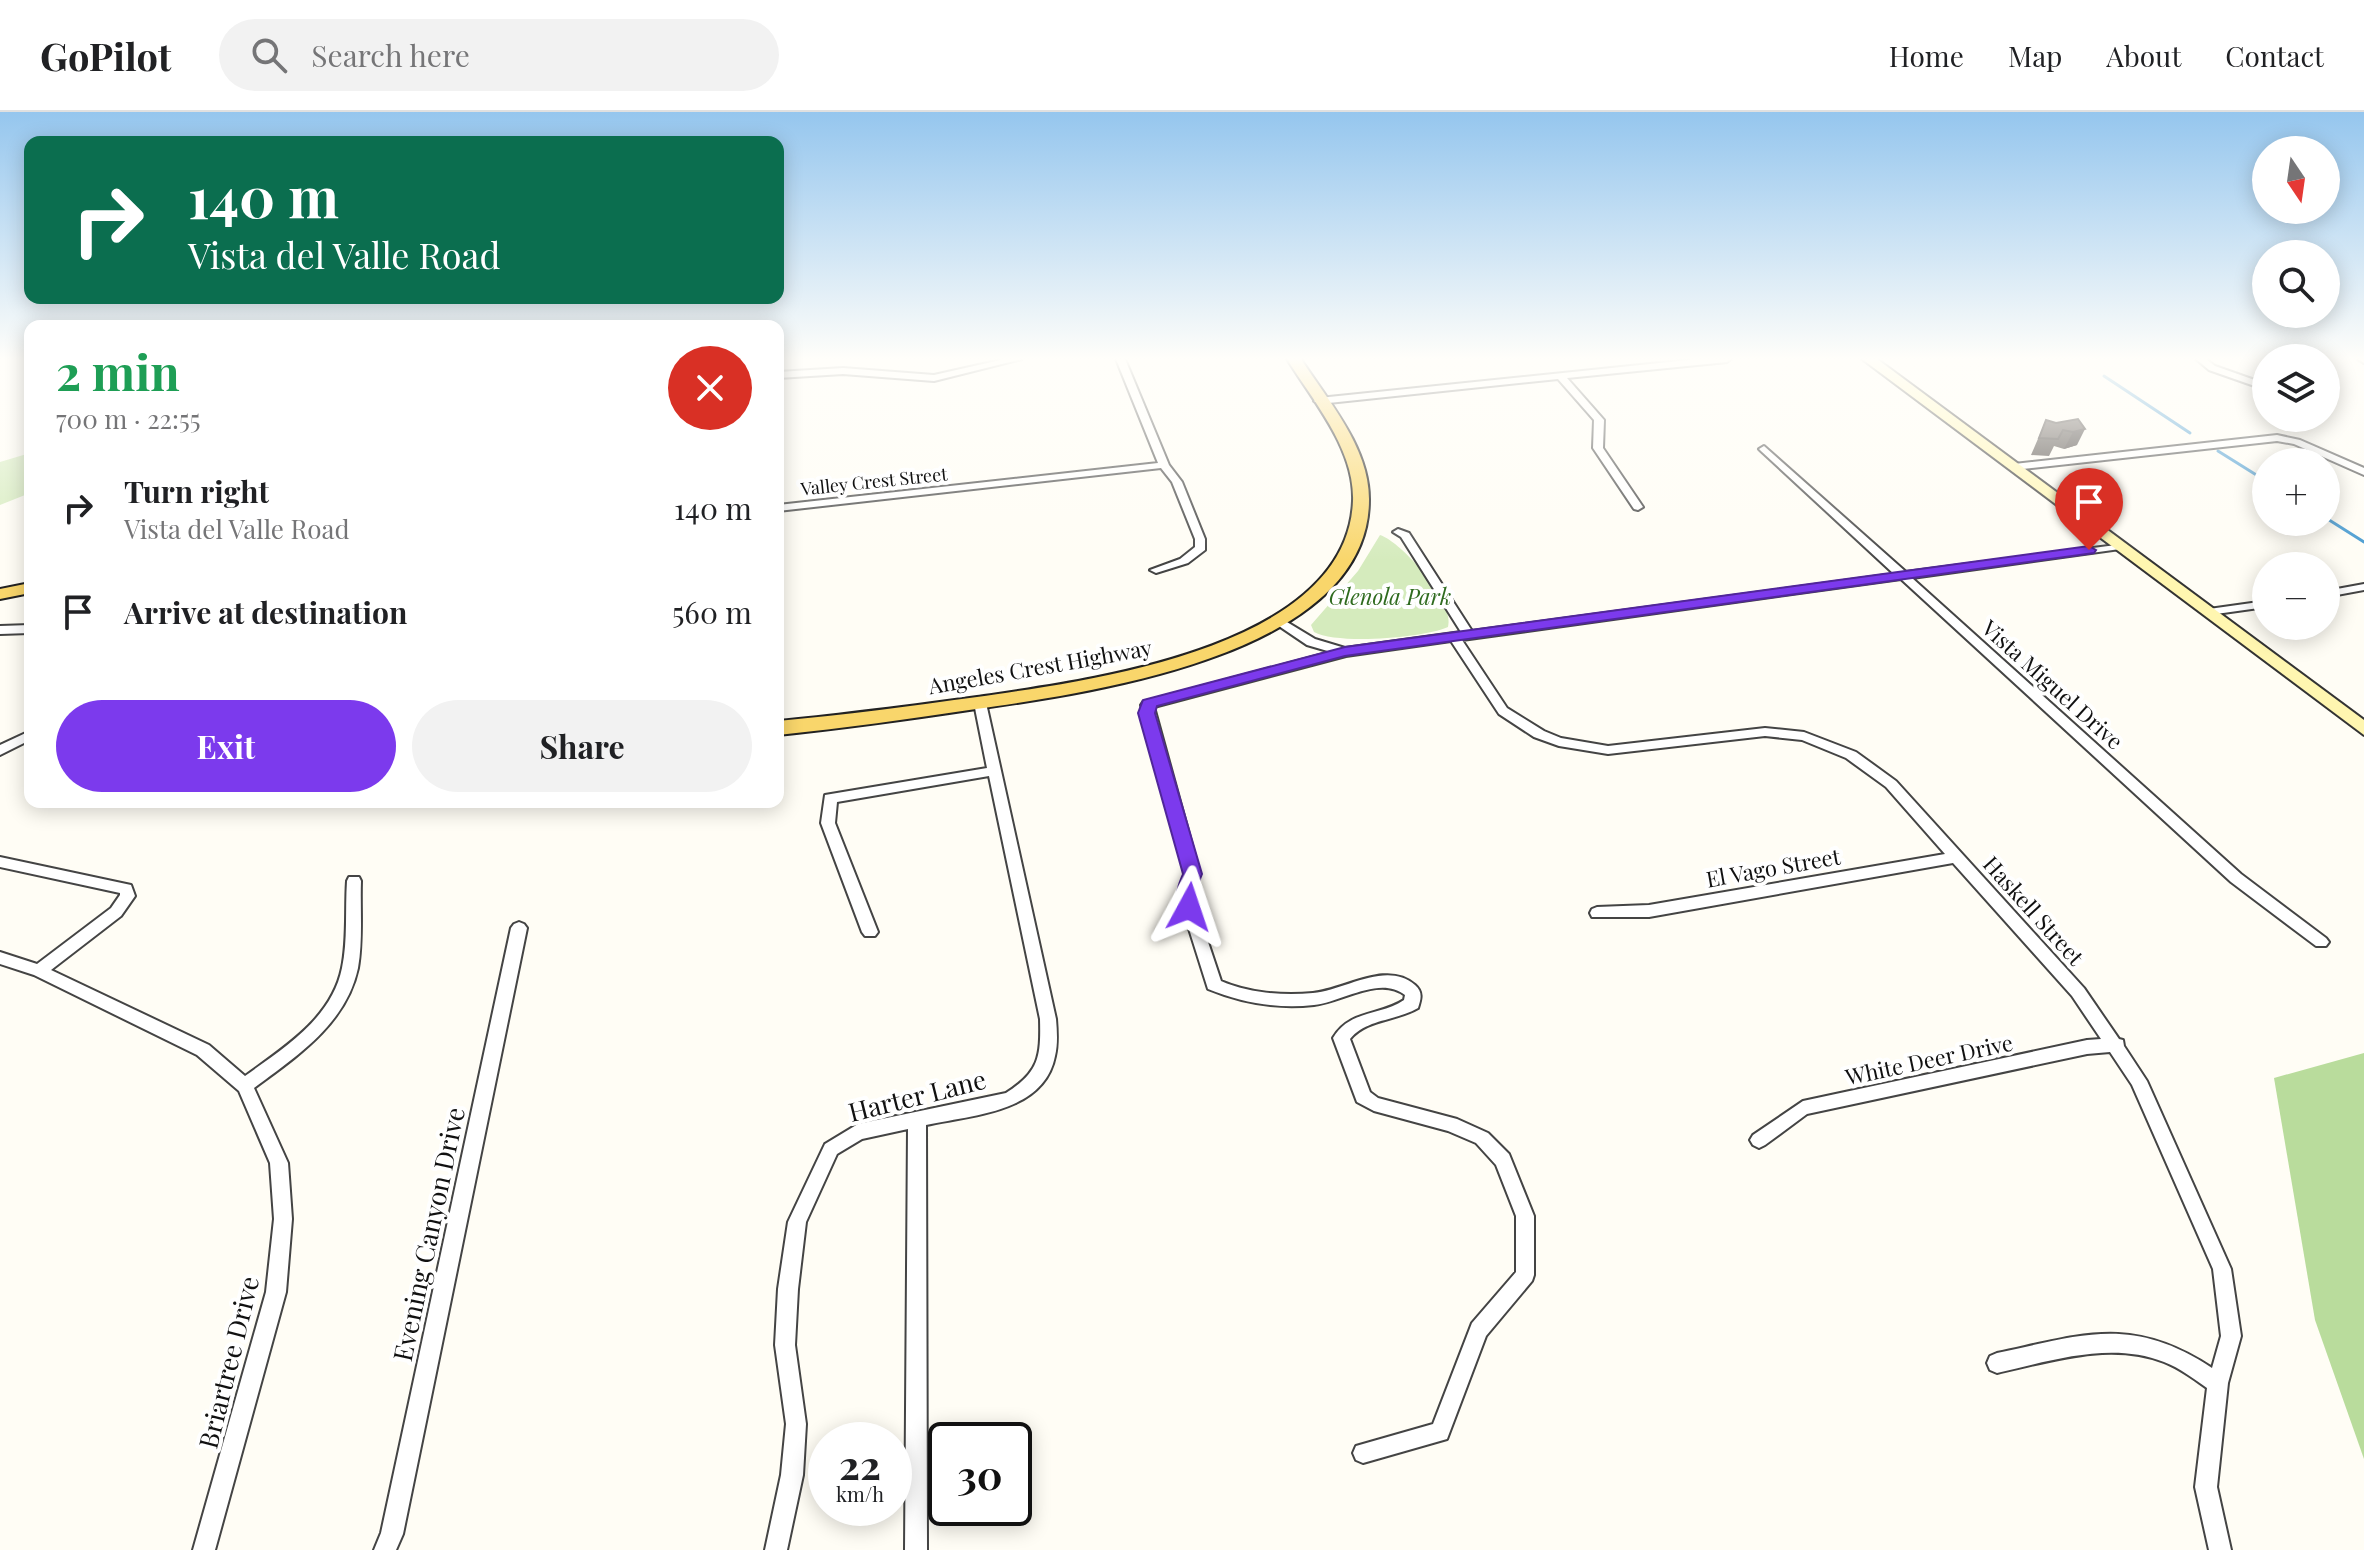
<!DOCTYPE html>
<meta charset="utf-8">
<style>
body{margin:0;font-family:"Playfair Display",serif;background:#f2f2f2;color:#202124;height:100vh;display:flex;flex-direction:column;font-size:30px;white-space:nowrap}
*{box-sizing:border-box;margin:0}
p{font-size:26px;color:#757577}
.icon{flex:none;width:44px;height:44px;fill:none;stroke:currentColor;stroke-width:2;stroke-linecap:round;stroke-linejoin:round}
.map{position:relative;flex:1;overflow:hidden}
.drawer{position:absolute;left:24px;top:208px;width:760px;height:488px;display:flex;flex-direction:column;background:#fff;border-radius:16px;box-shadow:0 4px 20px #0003}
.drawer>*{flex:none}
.hud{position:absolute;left:24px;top:24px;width:760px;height:168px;border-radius:16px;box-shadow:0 4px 20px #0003;background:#0b6e4f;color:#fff;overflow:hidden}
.needle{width:52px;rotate:167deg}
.controls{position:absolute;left:2252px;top:24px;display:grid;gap:16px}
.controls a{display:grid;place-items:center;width:88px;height:88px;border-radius:50%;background:#fff;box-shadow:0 4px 20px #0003;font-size:40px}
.speed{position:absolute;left:808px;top:1310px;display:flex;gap:16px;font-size:40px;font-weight:700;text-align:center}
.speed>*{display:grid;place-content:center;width:104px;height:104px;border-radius:50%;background:#fff;box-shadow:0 4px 20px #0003;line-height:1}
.speed small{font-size:20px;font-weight:400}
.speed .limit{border:4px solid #111;border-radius:12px;background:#fff;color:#111}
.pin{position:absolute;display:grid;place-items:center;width:68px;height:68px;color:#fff;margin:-82px -34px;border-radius:50% 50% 50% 0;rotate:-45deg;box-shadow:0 0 8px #0007}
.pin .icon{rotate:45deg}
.me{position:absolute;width:88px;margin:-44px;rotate:5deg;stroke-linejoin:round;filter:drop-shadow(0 0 6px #0008)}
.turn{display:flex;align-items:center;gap:28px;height:168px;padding:0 32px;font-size:36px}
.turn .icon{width:104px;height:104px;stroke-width:2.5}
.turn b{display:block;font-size:56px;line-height:68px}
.round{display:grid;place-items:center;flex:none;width:84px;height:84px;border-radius:42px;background:#f2f2f2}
.head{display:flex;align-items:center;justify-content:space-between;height:136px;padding:0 32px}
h1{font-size:48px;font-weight:700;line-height:60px;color:#1e9e55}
.button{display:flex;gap:16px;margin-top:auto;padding:16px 32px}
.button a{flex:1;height:92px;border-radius:48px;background:#7c3aed;color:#fff;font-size:32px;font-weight:700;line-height:92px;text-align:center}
.button a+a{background:#f2f2f2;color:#202124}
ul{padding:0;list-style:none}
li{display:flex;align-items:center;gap:24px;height:104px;padding:0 32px}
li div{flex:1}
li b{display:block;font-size:30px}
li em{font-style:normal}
header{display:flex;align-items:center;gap:48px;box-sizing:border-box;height:112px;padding:0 40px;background:#fff;border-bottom:2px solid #e0e0e0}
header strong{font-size:38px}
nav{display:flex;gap:44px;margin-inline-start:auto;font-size:28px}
.search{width:560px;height:72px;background:#f2f2f2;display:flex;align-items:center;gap:20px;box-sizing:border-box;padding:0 28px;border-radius:44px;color:#757577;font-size:30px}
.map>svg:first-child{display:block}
.green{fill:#d5ebbd}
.forest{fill:#b9dc9c}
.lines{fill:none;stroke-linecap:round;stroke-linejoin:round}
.stream{stroke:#3f96cf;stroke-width:3}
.street-casing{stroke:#444;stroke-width:4}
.secondary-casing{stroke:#333;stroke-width:4}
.primary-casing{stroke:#222;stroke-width:4}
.street{fill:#fff;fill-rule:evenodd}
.secondary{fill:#fff6b0;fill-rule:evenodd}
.primary{fill:#f9d66b;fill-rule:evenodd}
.wall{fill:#4d4742}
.shaded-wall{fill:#3f3936}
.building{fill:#5a524d;stroke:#3f3936;stroke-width:2}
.route{fill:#7c3aed;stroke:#51269a;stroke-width:2}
.labels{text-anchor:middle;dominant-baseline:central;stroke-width:8;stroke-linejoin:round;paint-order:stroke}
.far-street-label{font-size:18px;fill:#111;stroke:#fff}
.park-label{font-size:22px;font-style:italic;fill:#2f6b1f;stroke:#fff}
.street-label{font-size:22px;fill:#111;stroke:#fff}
.near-street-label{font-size:26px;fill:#111;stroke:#fff}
</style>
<header>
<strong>GoPilot</strong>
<div class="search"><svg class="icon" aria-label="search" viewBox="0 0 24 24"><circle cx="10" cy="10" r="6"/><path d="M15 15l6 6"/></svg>Search here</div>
<nav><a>Home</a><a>Map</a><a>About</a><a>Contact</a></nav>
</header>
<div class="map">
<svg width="2364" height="1438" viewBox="0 0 2364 1438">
<rect width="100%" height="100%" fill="#fffdf5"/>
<g class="green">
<polygon points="30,341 30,381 0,393 0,350"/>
<path d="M 1380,423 C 1402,430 1456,492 1448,515 C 1423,526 1338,533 1314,520 L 1311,513 L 1358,459 Z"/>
</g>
<polygon class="forest" points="2364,941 2364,1347 2315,1208 2274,966"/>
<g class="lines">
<g class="stream">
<polyline points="2104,264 2190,321"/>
<polyline points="2218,339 2266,369"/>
<polyline points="2326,406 2364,430"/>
</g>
<defs>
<g id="street">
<polygon points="1005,247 1022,247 934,269 843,262 778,266 778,260 843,256 934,263"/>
<polygon points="1116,247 1125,247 1169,353 1182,370 1205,427 1205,438 1188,451 1156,461 1150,458 1180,447 1195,435 1195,427 1172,370 1161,356 778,399 778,393 1158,351"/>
<polygon points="1698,247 1731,247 1727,250 1567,266 1604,308 1603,336 1643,395 1638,398 1634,397 1593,336 1594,308 1558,267 1319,292 1314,289 1319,286"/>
<polygon points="2196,247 2206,247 2215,254 2266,272 2266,278 2209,258"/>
<polygon points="2358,247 2364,247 2364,251"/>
<polygon points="2277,323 2300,328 2364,356 2364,363 2294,332 2277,329 2014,358 2009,355 2014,352"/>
<path d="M 1764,334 L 1906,460 L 2124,432 L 2125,434 L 2120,437 L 1912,466 L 2241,762 L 2326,826 L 2329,830 L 2326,834 L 2316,834 L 2231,770 L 1901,467 L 1462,528 L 1507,596 L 1544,619 L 1561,626 L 1608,634 L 1765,616 L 1804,620 L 1856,640 L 1896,669 L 2084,876 L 2119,927 L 2123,928 L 2124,934 L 2147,969 L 2231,1157 L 2241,1224 L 2228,1271 L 2217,1375 L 2231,1438 L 2209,1438 L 2195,1375 L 2207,1276 C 2194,1267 2180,1256 2164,1250 C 2110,1229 2051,1249 1997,1261 L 1990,1258 L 1987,1251 L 1990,1244 L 1997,1241 C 2083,1223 2132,1203 2212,1256 L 2221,1224 L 2213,1157 L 2132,973 L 2110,940 L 2087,942 L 1807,1002 L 1765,1033 L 1759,1036 L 1753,1033 L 1750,1028 L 1753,1023 L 1803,989 L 2087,928 L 2101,927 L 2072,884 L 1953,751 L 1649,805 L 1592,805 L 1590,801 L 1592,797 L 1597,795 L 1649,793 L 1945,742 L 1886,675 L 1846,646 L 1802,628 L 1765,624 L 1608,642 L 1559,634 L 1534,625 L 1499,602 L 1451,529 L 1346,544 L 1154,595 L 1200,762 L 1192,782 L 1221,869 C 1249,881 1283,884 1313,881 C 1345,878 1387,848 1415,873 C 1423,880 1421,887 1418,896 C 1396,909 1366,907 1350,927 L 1370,980 L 1378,986 L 1457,1007 L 1488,1021 L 1509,1042 L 1534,1104 L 1534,1163 L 1532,1169 L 1486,1224 L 1447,1327 L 1363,1351 L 1356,1348 L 1353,1341 L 1356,1334 L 1433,1312 L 1472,1211 L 1516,1160 L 1516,1104 L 1496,1053 L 1476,1031 L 1448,1019 L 1374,999 L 1357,990 L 1333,926 C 1349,898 1380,904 1404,888 L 1405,883 C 1380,863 1342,890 1314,893 C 1278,897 1242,891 1208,877 L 1178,782 L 1186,762 L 1141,593 L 1143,590 L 1331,540 L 1307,533 L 1273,510 L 1273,506 L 1277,504 L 1315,527 L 1345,536 L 1461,520 L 1401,425 L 1393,420 L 1398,417 L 1409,421 L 1472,519 L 1894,462 L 1761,339 L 1759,337 Z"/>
<polygon points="2364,472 2364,478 2326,485 2326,479"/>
<polygon points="2266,489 2266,495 2209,503 2203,500 2209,497"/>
<polygon points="30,513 30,521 0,522 0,514"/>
<path d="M 980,587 L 986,591 L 1056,907 C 1057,919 1058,932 1055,944 C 1044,1001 971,1003 926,1013 L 927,1438 L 905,1438 L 908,1017 L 862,1027 L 837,1042 L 806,1110 L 798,1177 L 795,1233 L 806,1312 L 803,1363 L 787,1438 L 765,1438 L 781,1363 L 786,1312 L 775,1233 L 778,1177 L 788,1110 L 825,1032 L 858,1012 L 1006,981 C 1039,960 1041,945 1040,907 L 989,664 L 837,690 L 835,711 L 878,820 L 875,824 L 865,824 L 862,820 L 821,711 L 825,683 L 987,656 L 974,591 Z"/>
<polygon points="30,619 30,628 0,643 0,633"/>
<path d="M 0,745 L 131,773 L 135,784 L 121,804 L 51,858 L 209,933 L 245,964 C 284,936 332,906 342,856 C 348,828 345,798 347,769 L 349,765 L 359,765 L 361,769 C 360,798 363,828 358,856 C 346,912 297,944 254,976 L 288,1051 L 292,1107 L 286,1180 L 215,1438 L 193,1438 L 266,1180 L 274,1107 L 270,1051 L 239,979 L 197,943 L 34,863 L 0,852 L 0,840 L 37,852 L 111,796 L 120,783 L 120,781 L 0,755 Z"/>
<polygon points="519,810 524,812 527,816 403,1422 396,1438 374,1438 381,1421 511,816 514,812"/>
</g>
<polygon id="secondary" points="1862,247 1877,247 2364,608 2364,623"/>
<g id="primary">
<path d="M 1287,247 L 1301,247 C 1328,289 1369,335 1369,387 C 1370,543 1089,581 976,597 C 910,607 844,616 778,623 L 778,609 C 844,603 911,594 977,585 C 1086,569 1347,537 1353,389 C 1355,337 1313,289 1287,247 Z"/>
<polygon points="30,471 30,481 0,487 0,477"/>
</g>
</defs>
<use href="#street" class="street-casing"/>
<use href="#secondary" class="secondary-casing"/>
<use href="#primary" class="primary-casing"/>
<use href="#street" class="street"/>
<use href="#secondary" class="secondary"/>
<use href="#primary" class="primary"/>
</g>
<polygon class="wall" points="2078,307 2077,333 2064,337 2054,334 2049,344 2031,343 2046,308 2056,311"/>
<polygon class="shaded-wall" points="2085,317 2077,333 2064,337 2073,320"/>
<polygon class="building" points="2078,307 2085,317 2073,320 2063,318 2058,327 2039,326 2046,308 2056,311"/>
<linearGradient id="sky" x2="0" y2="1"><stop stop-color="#95c6ee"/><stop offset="0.55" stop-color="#fffefa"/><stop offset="1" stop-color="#fffefa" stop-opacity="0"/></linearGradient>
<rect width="2364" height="449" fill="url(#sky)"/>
<path class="route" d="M 2089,434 L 2096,438 L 2094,441 L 1345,544 L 1157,594 L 1155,601 L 1202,762 L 1194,782 L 1198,795 L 1195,801 L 1182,801 C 1173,785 1177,777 1183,762 L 1138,601 L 1143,588 L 1345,535 Z"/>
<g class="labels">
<g class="far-street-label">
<text transform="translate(874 369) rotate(-6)">Valley Crest Street</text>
</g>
<g class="park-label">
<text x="1390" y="484">Glenola Park</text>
</g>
<g class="street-label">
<text transform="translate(1040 554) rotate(-10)">Angeles Crest Highway</text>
<text transform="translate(2053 572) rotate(42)">Vista Miguel Drive</text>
<text transform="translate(1773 755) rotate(-10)">El Vago Street</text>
<text transform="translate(2034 798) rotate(48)">Haskell Street</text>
<text transform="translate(1929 947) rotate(-12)">White Deer Drive</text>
</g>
<g class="near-street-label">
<text transform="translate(917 983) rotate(-14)">Harter Lane</text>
<text transform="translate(428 1122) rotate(-78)">Evening Canyon Drive</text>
<text transform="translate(228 1250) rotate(-76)">Briartree Drive</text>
</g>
</g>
</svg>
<div class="controls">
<a><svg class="needle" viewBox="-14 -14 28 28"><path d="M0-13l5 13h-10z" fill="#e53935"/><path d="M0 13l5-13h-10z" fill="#757577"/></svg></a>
<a><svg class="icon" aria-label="search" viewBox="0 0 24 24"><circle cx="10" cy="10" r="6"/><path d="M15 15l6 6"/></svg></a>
<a><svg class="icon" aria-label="layers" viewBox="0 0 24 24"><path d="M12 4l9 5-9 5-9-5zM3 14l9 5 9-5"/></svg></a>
<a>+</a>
<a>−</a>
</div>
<div class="speed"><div>22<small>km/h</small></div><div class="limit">30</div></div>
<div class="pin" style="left:2089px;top:438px;background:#d93025"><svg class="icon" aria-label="arrive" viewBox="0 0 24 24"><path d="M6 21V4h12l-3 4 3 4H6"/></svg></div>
<svg class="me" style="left:1189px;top:795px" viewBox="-20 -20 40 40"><path d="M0-17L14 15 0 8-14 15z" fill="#7c3aed" stroke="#fff" stroke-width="4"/></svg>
<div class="hud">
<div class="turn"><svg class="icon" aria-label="right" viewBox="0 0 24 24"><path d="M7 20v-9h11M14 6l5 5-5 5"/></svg><div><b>140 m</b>Vista del Valle Road</div></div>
</div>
<section class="drawer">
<div class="head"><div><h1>2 min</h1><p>700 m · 22:55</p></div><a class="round" style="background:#d93025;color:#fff"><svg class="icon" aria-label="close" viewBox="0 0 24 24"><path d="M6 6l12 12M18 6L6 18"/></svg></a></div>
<ul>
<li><svg class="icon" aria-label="right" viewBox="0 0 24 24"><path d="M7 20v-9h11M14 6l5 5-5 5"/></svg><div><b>Turn right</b><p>Vista del Valle Road</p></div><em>140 m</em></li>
<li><svg class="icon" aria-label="arrive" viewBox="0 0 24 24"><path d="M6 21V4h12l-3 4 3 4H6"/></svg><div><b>Arrive at destination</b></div><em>560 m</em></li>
</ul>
<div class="button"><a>Exit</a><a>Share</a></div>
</section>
</div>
